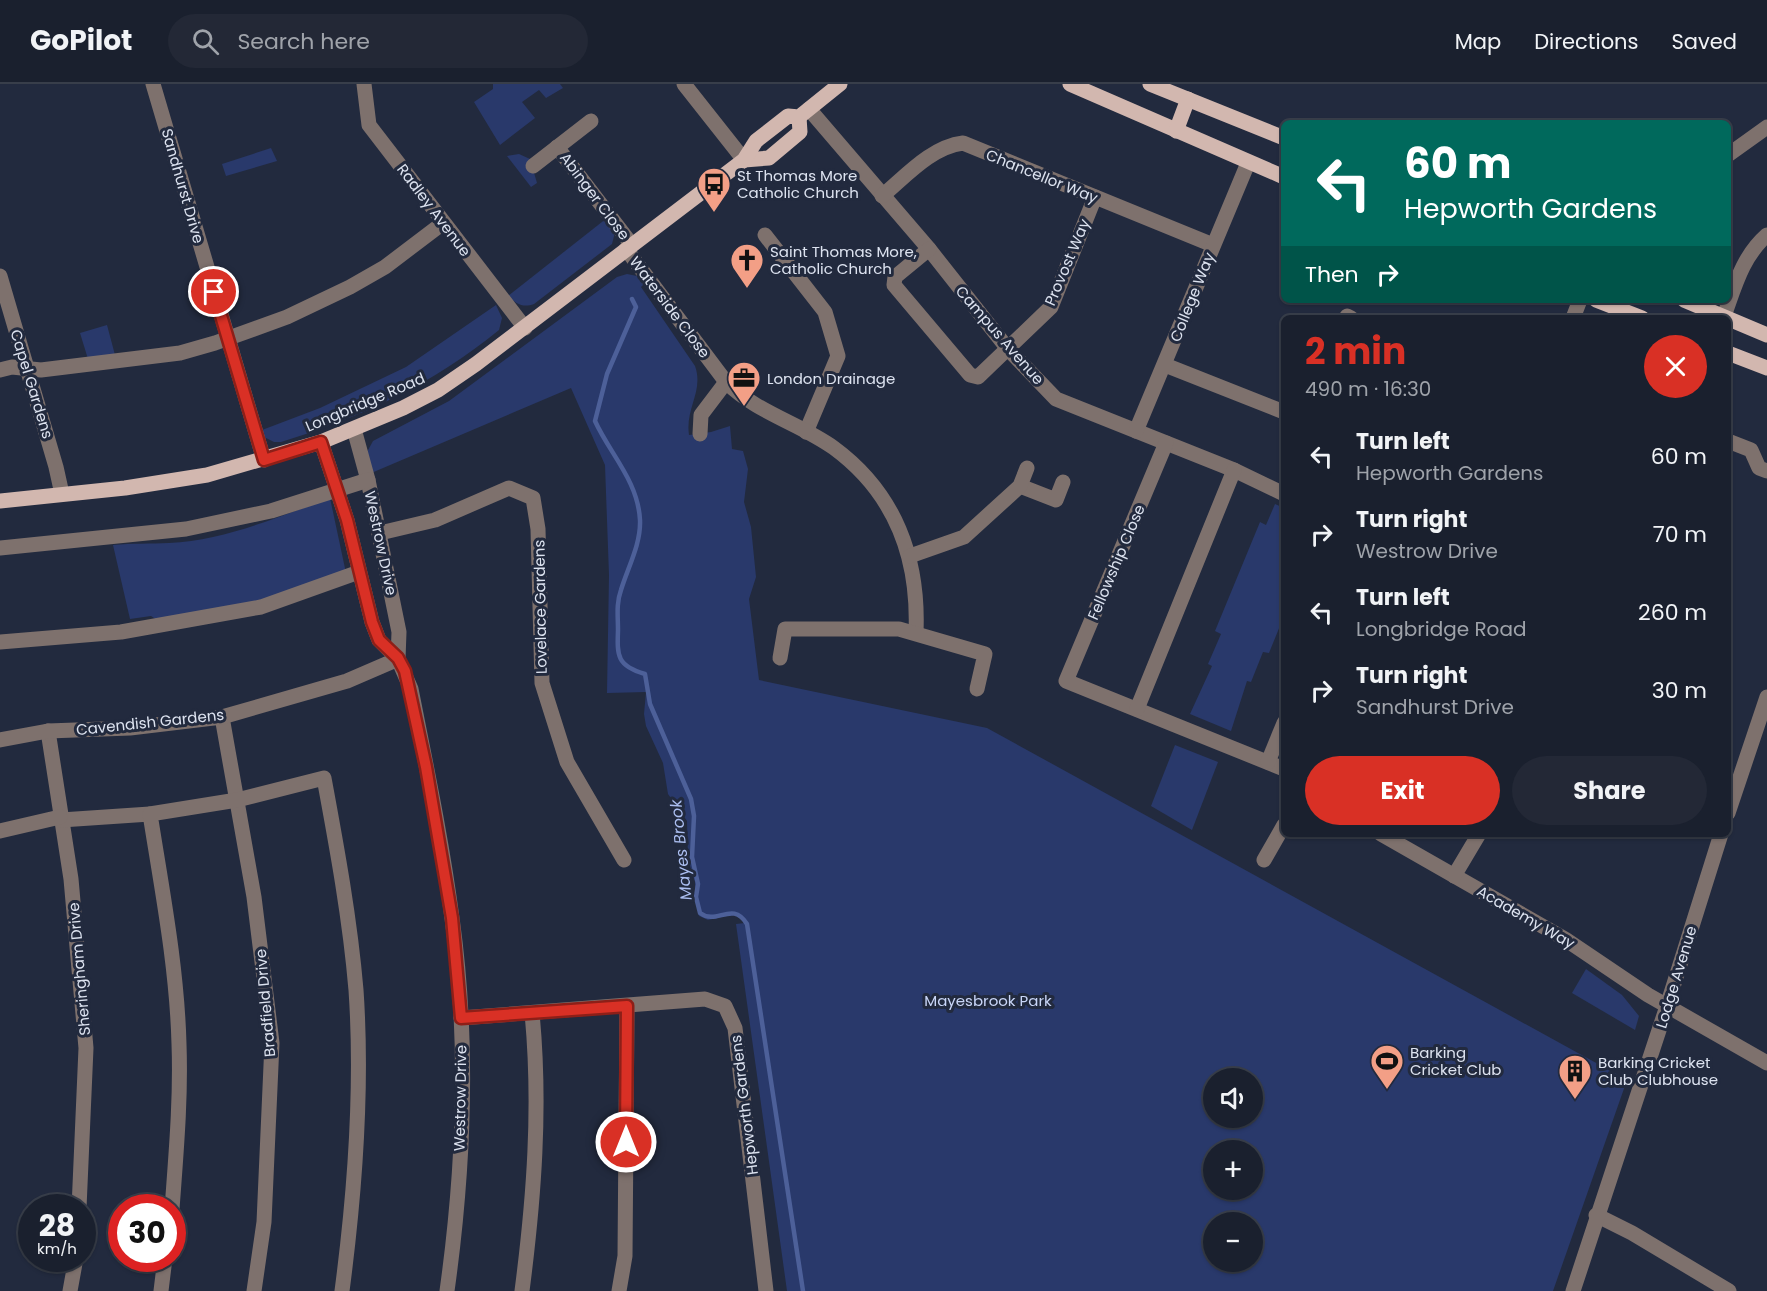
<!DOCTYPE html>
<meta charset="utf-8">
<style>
body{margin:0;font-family:Poppins,sans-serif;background:#232836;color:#f1f3f6;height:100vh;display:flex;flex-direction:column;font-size:22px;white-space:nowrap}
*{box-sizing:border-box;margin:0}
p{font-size:20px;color:#9fa3aa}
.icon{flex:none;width:33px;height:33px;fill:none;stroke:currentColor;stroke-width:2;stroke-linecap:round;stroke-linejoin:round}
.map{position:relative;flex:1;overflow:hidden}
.side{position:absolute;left:1281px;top:231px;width:450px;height:522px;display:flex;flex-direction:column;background:#1a202e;border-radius:9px;box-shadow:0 2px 4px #0004,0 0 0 2px #383e4a}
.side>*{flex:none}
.guide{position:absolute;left:1281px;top:36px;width:450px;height:183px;border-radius:9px;box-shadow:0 2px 4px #0004,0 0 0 2px #383e4a;background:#00695c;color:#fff;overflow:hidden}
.tools{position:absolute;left:1203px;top:984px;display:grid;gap:12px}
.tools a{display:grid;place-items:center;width:60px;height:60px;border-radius:50%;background:#1a202e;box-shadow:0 2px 4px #0004,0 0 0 2px #383e4a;font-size:30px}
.speed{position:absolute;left:18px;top:1110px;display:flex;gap:12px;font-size:30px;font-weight:700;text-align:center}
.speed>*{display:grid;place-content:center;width:78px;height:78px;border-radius:50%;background:#1a202e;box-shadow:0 2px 4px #0004,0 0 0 2px #383e4a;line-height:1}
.speed small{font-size:15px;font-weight:400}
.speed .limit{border:9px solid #d22;background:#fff;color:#111}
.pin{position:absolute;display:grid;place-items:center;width:51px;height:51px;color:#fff;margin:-26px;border:3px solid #fff;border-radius:50%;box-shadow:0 2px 6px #0007}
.me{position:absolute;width:66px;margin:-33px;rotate:0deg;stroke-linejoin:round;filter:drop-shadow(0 0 4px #0008)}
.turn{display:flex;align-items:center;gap:21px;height:126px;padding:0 24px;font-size:27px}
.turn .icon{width:78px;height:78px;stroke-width:2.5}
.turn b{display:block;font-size:42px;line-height:51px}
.then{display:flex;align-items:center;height:57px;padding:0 24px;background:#0003;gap:12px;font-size:22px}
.round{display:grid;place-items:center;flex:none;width:63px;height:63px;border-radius:32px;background:#232836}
.summary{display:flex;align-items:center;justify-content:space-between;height:102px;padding:0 24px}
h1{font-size:36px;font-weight:700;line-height:45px;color:#d93025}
.cta{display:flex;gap:12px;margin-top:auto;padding:12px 24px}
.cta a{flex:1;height:69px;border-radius:36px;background:#d93025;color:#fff;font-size:24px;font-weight:700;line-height:69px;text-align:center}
.cta a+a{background:#232836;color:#f1f3f6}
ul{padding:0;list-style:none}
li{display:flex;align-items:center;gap:18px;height:78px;padding:0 24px}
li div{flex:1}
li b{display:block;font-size:22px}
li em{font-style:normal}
header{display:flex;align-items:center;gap:36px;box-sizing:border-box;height:84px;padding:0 30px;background:#1a202e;border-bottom:2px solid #383e4a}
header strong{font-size:28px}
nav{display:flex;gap:33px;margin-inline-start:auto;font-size:21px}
.search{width:420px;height:54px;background:#232836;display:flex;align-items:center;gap:15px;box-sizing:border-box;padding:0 21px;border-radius:33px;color:#9fa3aa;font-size:22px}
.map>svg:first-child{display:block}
.green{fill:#29396b;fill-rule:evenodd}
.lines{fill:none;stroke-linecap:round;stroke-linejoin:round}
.stream{stroke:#4d6099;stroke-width:4.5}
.minor{stroke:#7e716d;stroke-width:15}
.major{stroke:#d2b7af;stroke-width:15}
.route-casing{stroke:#8d1f18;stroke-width:15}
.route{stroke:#d93025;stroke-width:10}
.labels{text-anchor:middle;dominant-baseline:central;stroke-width:6;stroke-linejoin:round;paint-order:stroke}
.poi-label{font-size:15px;fill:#dde3f0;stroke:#222a3e;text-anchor:start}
.street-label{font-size:15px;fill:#dde3f0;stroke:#222a3e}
.park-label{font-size:15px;fill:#c9d6f8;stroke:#222a3e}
.water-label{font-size:16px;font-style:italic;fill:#abbef0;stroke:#222a3e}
</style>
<header>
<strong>GoPilot</strong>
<div class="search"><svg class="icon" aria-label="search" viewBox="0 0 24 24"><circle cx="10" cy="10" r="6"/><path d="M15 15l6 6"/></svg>Search here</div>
<nav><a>Map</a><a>Directions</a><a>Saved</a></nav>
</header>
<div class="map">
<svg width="1767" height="1207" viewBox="0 0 1767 1207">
<rect width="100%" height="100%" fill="#222a3e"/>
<g class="green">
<polygon points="493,0 560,0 563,4 546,14 539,6 522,18 535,34 500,61 474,18 493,5"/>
<polygon points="271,64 277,77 226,92 222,80"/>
<polygon points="519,70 530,75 537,99 531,103 507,72"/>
<path d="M 607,134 L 615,148 L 612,160 L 534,220 C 523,224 516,220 508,212 Z"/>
<path d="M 627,190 L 637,192 L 645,199 L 641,203 L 695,282 C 704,307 685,324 689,351 L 711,348 L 730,342 L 732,365 L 743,367 L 748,385 L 744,418 L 751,443 L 756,493 L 749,515 L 759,596 L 987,644 L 1627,996 L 1553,1207 L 787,1207 L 736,840 L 745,839 L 736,830 L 708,836 L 699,832 L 695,815 L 695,798 L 688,775 L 687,737 L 668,710 L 663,679 L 646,642 L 644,630 L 646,608 L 607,609 L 609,491 L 605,381 L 571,304 L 369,390 L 367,368 L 373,357 L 449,317 L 617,193 ZM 1214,994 L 1252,994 L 1252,1034 L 1214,1034 ZM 1214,1066 L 1252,1066 L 1252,1106 L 1214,1106 ZM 1214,1138 L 1252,1138 L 1252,1178 L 1214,1178 Z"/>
<path d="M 496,221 L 502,234 L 499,246 C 434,299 361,334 281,358 L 274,358 L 264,353 L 262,346 L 320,324 L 406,283 Z"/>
<polygon points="107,241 115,271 88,275 80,249"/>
<path d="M 330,414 L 346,489 L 253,519 L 157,536 L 151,532 L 130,535 L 113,461 C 132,459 151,460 169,459 C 225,456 278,433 330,414 Z"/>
<polygon points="1275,420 1284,424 1284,532 1269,569 1263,568 1251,598 1247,597 1231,647 1190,630 1212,582 1208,580 1221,550 1215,547 1260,438 1266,441"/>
<polygon points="1175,661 1218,678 1192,746 1151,722"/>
<polygon points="1586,885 1622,911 1639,932 1635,946 1572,909"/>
</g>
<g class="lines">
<path class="stream" d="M 632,215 L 636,223 L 607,290 L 595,337 C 610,370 638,397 640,436 C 641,460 628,483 621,506 C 616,520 618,532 618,546 C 617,572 617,582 645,590 L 650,620 L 691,715 L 694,732 L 692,773 L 698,800 L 696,813 L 700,829 C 717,842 732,816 747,840 L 803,1207"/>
<g class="minor">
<polyline points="153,0 264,376"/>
<polyline points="364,0 369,41 525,244"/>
<polyline points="684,0 744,76"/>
<polyline points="809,25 929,165 1008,265 1056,315 1234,386 1284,410"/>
<polyline points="557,63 632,161"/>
<polyline points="1728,71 1767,43"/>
<polyline points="533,82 591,37"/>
<path d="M 882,112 C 906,92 931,63 963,59 L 1213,161"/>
<polyline points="765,151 825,228 838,272 806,348"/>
<path d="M 626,165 L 726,298 C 757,329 799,339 834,364 C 895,409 919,474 916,548"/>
<polyline points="929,165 895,193 894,201 970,291 978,293 1051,223 1095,113"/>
<polyline points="0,192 56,383 62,410"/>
<polyline points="1347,232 1351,234"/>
<path d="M 1724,232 C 1735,202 1742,173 1767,151"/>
<polyline points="1573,234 1580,216"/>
<polyline points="1165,281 1284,328"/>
<polyline points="0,286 12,283 41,286 180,269 215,259 287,233 350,203 385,183 443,139"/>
<polyline points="354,345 368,396 399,548 398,575"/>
<polyline points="1136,347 1248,79"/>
<polyline points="700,350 701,331 726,298"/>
<polyline points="1728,357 1751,366 1759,384 1767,387"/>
<path d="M 321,358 L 347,436 L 372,538 L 379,556 L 398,575 L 411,605 C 426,681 442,757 452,834 C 469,956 464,1085 447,1207"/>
<polyline points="1166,359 1066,597 1284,685"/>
<polyline points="1020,402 1056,416 1063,398"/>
<polyline points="380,449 435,436 509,404 533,414 538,445 542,599 567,678 624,776"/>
<polyline points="0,464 186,445 271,427 368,396"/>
<polyline points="910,472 964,453 1020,402 1027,384"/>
<polyline points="0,558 121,548 261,523 359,488"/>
<polyline points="780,574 785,545 899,545 985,570 977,605"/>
<polyline points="1137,625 1234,386"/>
<polyline points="222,633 254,813 272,959 264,1138 254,1207"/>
<polyline points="48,647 71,795 86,964 79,1124"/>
<polyline points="0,656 48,647 130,644 222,633 347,597 398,575"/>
<polyline points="1268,678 1284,639"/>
<polyline points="1728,729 1767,613"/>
<polyline points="61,736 150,730"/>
<polyline points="0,747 60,733"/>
<polyline points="1381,750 1565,855 1648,911 1767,979"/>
<polyline points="1264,776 1284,741"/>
<polyline points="1454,792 1479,750"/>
<polyline points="461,934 705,915 725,922 735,944 766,1207"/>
<path d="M 172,1125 C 176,1070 181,1015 179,960 C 177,883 162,806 150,730 L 237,716 L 324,694 C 337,764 350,835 356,906 C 363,1007 355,1108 342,1207"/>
<polyline points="1596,1131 1632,1149 1729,1207"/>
<polyline points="70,1207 76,1174"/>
<polyline points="161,1207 165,1174"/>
<path d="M 522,1207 C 534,1114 541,1023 532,929"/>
<polyline points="619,1207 625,1172 627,922"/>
<polyline points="1573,1207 1667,922 1721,750"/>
</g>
<g class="major">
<polyline points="1070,0 1284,93"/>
<polyline points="1150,0 1284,54"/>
<polyline points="1176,47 1188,15"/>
<polyline points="744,76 769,74 800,48 799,33"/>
<polyline points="1596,216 1642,234"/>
<polyline points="1684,216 1767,251"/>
<polyline points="1728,269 1767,284"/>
<polyline points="0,417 125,404 207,391 321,358 403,324 438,306 476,280 744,76 756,57 788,32 799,33 840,0"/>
</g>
</g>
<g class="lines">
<defs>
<polyline id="route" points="214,208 264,376 321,358 347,436 372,538 379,556 398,574 405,587 426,683 452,834 461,934 627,922 626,1058"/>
</defs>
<use href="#route" class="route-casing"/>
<use href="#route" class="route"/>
</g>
<defs>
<symbol id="bus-pin" viewBox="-11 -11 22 30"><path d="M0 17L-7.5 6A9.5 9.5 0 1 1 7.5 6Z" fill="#f39f86" stroke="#222a3e"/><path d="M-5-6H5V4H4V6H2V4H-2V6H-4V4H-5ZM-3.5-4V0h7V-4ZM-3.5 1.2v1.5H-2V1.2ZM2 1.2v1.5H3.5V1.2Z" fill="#111"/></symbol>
<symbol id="church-pin" viewBox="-11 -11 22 30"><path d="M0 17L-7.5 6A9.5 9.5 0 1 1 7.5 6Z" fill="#f39f86" stroke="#222a3e"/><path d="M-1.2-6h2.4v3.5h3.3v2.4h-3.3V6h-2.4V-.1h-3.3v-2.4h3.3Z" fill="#111"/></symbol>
<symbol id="office-pin" viewBox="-11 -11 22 30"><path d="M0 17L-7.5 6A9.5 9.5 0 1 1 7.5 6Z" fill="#f39f86" stroke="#222a3e"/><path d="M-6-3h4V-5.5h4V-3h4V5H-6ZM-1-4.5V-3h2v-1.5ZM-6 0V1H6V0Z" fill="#111"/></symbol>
<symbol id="stadium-pin" viewBox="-11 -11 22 30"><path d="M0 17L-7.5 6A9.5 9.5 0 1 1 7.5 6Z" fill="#f39f86" stroke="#222a3e"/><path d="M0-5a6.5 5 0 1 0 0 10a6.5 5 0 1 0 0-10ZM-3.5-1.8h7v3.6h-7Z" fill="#111"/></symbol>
<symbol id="building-pin" viewBox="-11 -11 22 30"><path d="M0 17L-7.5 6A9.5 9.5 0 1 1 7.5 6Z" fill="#f39f86" stroke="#222a3e"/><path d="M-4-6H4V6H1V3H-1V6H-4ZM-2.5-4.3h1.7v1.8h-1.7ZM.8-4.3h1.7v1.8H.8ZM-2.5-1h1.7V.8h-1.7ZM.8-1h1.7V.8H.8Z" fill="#111"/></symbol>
</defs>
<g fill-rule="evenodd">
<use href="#bus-pin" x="695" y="81" width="38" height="52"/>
<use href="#church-pin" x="728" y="157" width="38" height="52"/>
<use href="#office-pin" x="725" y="275" width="38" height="52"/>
<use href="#stadium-pin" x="1368" y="958" width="38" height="52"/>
<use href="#building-pin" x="1556" y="968" width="38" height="52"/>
</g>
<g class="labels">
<g class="poi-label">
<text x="737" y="91">St Thomas More<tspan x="737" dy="17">Catholic Church</tspan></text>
<text x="770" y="167">Saint Thomas More,<tspan x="770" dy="17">Catholic Church</tspan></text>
<text x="767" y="294">London Drainage</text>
<text x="1410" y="968">Barking<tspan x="1410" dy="17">Cricket Club</tspan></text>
<text x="1598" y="978">Barking Cricket<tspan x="1598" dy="17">Club Clubhouse</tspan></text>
</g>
<g class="street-label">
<text transform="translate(1042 92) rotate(22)">Chancellor Way</text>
<text transform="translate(183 102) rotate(74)">Sandhurst Drive</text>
<text transform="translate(595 112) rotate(53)">Abinger Close</text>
<text transform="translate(434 126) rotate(53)">Radley Avenue</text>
<text transform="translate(1067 178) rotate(-67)">Provost Way</text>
<text transform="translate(1192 213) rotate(-68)">College Way</text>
<text transform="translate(670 223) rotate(53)">Waterside Close</text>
<text transform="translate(1000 251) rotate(49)">Campus Avenue</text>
<text transform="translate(32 300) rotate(73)">Capel Gardens</text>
<text transform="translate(365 318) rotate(-23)">Longbridge Road</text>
<text transform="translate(381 459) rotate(78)">Westrow Drive</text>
<text transform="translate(1116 478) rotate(-67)">Fellowship Close</text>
<text transform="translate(540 523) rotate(-91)">Lovelace Gardens</text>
<text transform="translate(150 638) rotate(-6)">Cavendish Gardens</text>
<text transform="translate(1526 833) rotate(30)">Academy Way</text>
<text transform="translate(79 885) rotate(-95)">Sheringham Drive</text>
<text transform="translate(1676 893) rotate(-73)">Lodge Avenue</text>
<text transform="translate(265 919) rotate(-95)">Bradfield Drive</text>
<text transform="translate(460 1014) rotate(-89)">Westrow Drive</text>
<text transform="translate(744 1021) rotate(-97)">Hepworth Gardens</text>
</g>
<g class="park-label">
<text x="988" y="916">Mayesbrook Park</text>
</g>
<g class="water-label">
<text transform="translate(681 766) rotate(-96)">Mayes Brook</text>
</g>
</g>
</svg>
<div class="tools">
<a><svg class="icon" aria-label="sound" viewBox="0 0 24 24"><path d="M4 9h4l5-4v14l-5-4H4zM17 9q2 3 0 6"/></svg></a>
<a>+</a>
<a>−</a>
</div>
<div class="speed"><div>28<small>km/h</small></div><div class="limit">30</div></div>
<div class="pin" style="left:214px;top:208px;background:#d93025"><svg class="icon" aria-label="arrive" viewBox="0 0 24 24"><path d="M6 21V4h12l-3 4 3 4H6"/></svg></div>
<svg class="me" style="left:626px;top:1058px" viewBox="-20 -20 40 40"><circle r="17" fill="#d93025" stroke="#fff" stroke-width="3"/><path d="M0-11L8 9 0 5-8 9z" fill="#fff"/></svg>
<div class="guide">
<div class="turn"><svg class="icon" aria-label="left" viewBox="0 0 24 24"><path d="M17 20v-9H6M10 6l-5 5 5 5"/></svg><div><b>60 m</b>Hepworth Gardens</div></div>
<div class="then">Then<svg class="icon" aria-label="right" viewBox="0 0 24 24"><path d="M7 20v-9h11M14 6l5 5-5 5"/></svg></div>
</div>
<section class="side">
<div class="summary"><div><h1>2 min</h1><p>490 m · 16:30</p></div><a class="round" style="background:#d93025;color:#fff"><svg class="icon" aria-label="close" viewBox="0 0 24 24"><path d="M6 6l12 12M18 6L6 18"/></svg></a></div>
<ul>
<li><svg class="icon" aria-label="left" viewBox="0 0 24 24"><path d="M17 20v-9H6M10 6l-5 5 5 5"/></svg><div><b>Turn left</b><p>Hepworth Gardens</p></div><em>60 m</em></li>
<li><svg class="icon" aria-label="right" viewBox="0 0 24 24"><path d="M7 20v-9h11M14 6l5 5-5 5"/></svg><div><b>Turn right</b><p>Westrow Drive</p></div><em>70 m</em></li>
<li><svg class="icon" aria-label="left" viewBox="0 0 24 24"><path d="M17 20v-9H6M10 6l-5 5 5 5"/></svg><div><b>Turn left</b><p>Longbridge Road</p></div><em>260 m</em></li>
<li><svg class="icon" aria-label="right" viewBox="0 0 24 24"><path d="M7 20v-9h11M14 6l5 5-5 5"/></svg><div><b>Turn right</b><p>Sandhurst Drive</p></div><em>30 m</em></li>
</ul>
<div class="cta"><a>Exit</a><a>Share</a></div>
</section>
</div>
